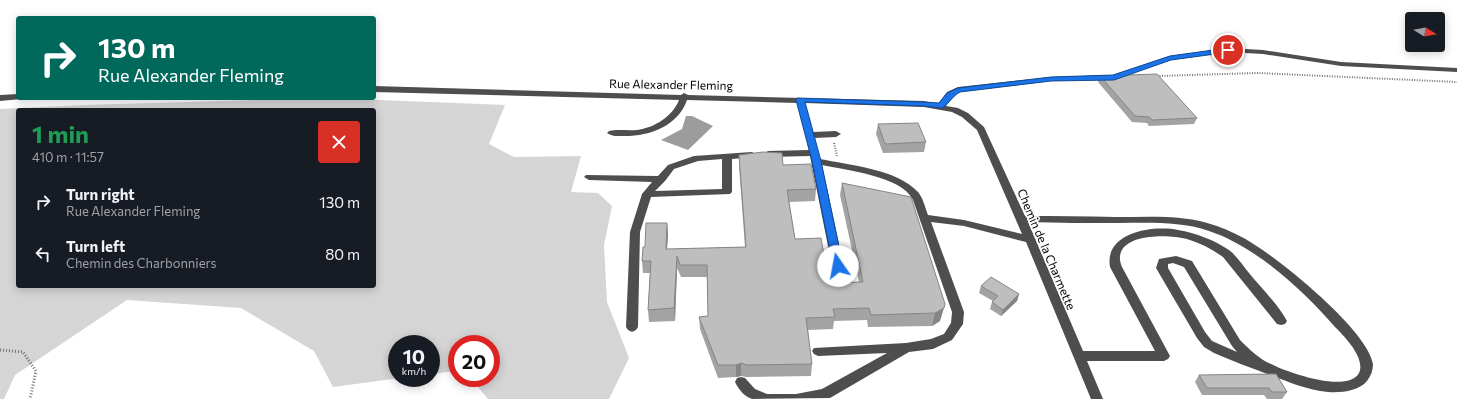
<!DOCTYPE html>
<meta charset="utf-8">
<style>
body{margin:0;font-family:Commissioner,sans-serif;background:#242831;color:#f1f3f6;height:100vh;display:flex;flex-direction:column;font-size:15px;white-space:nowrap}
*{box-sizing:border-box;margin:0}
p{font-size:13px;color:#9ea1a6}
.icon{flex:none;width:22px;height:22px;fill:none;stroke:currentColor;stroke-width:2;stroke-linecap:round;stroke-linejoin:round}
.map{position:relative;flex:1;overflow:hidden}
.details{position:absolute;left:16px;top:108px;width:360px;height:180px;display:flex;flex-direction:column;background:#171b24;border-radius:4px;box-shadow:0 2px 10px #0003}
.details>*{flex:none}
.top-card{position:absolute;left:16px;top:16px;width:360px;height:84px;border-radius:4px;box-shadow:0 2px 10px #0003;background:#00695c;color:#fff;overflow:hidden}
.needle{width:26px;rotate:101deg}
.buttons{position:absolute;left:1405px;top:12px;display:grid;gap:8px}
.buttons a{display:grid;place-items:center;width:40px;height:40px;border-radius:4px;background:#171b24;box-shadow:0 2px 10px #0003;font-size:20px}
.speed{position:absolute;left:388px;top:335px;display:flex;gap:8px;font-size:20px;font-weight:700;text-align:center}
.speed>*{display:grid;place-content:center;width:52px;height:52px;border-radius:50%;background:#171b24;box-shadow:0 2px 10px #0003;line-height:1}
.speed small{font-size:10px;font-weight:400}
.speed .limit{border:6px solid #d22;background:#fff;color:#111}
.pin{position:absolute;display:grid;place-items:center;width:34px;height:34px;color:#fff;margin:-17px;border:2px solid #fff;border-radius:50%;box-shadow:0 1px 4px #0007}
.me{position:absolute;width:44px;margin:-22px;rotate:348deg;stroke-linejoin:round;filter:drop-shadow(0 0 3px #0008)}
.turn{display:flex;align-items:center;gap:14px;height:84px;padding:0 16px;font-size:18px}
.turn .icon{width:52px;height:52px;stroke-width:2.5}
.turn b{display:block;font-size:28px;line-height:34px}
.round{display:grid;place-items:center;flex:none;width:42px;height:42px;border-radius:4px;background:#242831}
.headline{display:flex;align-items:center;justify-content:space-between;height:68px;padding:0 16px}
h1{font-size:24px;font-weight:700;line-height:30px;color:#1e9e55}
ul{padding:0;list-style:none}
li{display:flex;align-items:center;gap:12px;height:52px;padding:0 16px}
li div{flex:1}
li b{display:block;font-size:15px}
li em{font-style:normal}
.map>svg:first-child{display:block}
.green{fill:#d5d5d5;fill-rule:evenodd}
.water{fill:#9c9c9c}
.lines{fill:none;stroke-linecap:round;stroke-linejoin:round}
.path-far1{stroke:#707070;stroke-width:2;stroke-dasharray:1 1.5;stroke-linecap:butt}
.path{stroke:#707070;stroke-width:3;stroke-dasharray:1 2;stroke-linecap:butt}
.minor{fill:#4e4e4e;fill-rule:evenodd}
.wall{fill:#a3a3a3}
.shaded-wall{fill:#858585}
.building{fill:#bebebe;stroke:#858585}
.route{fill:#1a73e8;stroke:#114b97}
.labels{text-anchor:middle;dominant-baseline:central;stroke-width:3.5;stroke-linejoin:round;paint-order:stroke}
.street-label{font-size:12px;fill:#000;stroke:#fff}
</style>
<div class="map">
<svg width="1457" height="399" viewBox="0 0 1457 399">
<rect width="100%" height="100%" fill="#fff"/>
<path class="green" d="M 329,98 L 505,105 L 489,144 L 514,157 L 581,156 L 571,192 L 598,193 L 612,206 L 604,245 L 607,302 L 629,358 L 609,399 L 488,399 L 471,378 L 491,378 L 491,344 L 457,344 L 457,371 L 431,374 L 431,344 L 397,344 L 397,378 L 400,378 L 333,387 L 314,351 L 241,308 L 127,300 L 15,375 L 4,399 L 0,399 L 0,109 L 84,105 ZM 18,110 L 374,110 L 374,286 L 18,286 Z"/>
<polygon class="water" points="686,116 692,116 713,126 688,150 661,140 682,129"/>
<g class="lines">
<g class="path-far1">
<polyline points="1157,76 1258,73 1457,82"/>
<polyline points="834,143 837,156"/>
</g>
<polyline class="path" points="0,350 23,352 36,371 30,399"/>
<g class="minor">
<path d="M 1228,48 L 1263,50 L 1341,62 L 1457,68 L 1457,72 L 1341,66 L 1263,54 L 1228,52 L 1171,60 L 1114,79 L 1051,81 L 960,92 L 953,96 L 946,106 L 958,108 L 968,113 L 984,127 L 1025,216 C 1055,216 1085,216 1115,217 C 1149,217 1185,214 1217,226 C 1231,231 1243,237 1255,245 C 1284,263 1368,331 1373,364 C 1373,370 1371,376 1367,381 C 1359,391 1341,393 1328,392 C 1307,390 1289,382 1270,375 C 1252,368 1232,361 1214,353 L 1204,347 L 1197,338 L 1156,268 L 1159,259 L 1176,256 L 1192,261 L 1240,340 C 1249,349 1259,359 1271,364 C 1286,372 1348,394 1359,373 C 1366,358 1344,336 1335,327 C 1303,290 1255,246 1209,231 C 1180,221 1148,223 1118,223 C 1088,223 1058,223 1028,222 L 1083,351 L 1155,351 L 1110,267 C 1104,232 1153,225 1178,230 C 1196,233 1214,240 1229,250 C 1237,256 1243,266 1249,273 C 1261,288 1278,304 1287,321 L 1285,324 L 1281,325 L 1277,324 L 1223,257 C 1212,249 1200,243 1187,239 C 1171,235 1129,233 1121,252 C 1119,257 1120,262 1122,267 L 1170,356 L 1168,359 L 1164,361 L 1087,361 L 1103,399 L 1091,399 L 1026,242 L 964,226 L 931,222 L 964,312 L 963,324 L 952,340 L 933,349 L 909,352 L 830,398 L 752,399 C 744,396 739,390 735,382 L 737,378 L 741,377 L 745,378 L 755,389 L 767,394 L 796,394 L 822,389 L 887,353 L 818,356 L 814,354 L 812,351 L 814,348 L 906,343 L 931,339 L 944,334 L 951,323 L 952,312 L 913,200 C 902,176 845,170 822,165 L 847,281 L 845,284 L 837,284 L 835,281 L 810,156 L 768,157 L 763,154 L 768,151 L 809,150 L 797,103 L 687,100 C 678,126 650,136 625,136 C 619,136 612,137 607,133 L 609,131 C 618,129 628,131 637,130 C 654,128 673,116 679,100 L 374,92 L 374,86 L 681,95 L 684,93 L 688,95 L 924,101 L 938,104 L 947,92 L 958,87 L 1051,77 L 1113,75 L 1170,56 ZM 805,103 L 924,107 L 952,112 L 962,117 L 977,130 L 1022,234 L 964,220 L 928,215 C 925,207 923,198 918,192 C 897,169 849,165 820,159 L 814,138 L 836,137 L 841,134 L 836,131 L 813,132 ZM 1173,263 L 1184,267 L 1232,346 L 1237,352 L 1212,341 L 1205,332 L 1168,268 L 1168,264 Z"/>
<polygon points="18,94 18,98 21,99 0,101 0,95"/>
<path d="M 752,152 L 757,155 L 755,157 L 732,159 L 732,192 L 730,194 L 651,197 L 640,232 L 638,327 L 636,330 L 632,332 L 628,330 L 626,327 L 630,232 L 642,194 L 652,182 L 589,180 L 584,177 L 586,175 L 658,176 L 668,165 L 694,156 ZM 722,159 L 722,189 L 655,191 L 665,181 L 674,169 L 698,161 Z"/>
</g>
</g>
<g class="wall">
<polygon points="1100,76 1197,118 1194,124 1149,126 1147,123 1132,122 1098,82"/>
<polygon points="878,124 926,142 924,152 883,153 876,134"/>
<polygon points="739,155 783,165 816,189 815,201 789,202 795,239 829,283 859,282 840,195 842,183 940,321 932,326 868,327 867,320 834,321 833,329 808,330 812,364 811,376 746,377 741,376 736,377 718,378 700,329 699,317 708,316 707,277 681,277 677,268 675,321 649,322 648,310 650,273 643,273 642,261 645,247 667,223 668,235 667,249 745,247 739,166"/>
<polygon points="981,286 1019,294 1017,301 1001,316 990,309 992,302 993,301 979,293"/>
<polygon points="1276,374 1287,392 1282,399 1267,399 1264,395 1202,395 1195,382 1199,375"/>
</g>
<g class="shaded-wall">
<polygon points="667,223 668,235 666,261 666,249"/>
<polygon points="677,256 677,268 675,321 674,308"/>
<polygon points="1019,294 1017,301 1001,316 1003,310"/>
<polygon points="944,308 940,321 932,326 935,313"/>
<polygon points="741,363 741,376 736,377 736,365"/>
</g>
<g class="building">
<polygon points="1157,74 1197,118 1152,120 1149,117 1135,116 1100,76"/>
<polygon points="918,123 926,142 885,144 878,124"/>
<polygon points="763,152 782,153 783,165 811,164 816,189 787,190 795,239 821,238 829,283 863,282 842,183 911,197 945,304 944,308 935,313 871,315 869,308 833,309 835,317 806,318 812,364 747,365 741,363 736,365 718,365 699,317 708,316 707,265 680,265 677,256 674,308 648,310 651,261 642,261 643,247 645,247 646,223 667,223 666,249 746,247 739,155"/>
<polygon points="991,277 1019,294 1003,310 992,302 998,296 981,286"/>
<polygon points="1276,374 1287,392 1272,392 1269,388 1207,388 1199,375"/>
</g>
<path class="route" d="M 1228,48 L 1230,49 L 1230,52 L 1171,60 L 1114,80 L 1051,81 L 960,92 C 952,96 948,106 941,108 L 924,106 L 805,102 L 821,161 L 843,266 L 838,270 L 833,266 L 812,161 L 796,100 L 797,98 L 924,102 L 939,103 L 947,93 L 958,88 L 1051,77 L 1113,75 L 1170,56 Z"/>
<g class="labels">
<g class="street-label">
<text transform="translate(671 84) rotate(1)">Rue Alexander Fleming</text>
<text transform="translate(1047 249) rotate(67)">Chemin de la Charmette</text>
</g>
</g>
</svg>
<div class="buttons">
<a><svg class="needle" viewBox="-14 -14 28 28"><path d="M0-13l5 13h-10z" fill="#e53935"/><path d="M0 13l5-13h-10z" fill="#9ea1a6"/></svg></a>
</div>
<div class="speed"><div>10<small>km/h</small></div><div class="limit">20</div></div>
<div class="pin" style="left:1228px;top:50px;background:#d93025"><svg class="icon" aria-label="arrive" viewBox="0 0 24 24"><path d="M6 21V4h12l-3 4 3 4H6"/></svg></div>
<svg class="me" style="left:838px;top:266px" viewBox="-20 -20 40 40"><circle r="19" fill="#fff"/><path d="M0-13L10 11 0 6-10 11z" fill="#1a73e8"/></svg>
<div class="top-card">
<div class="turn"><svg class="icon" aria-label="right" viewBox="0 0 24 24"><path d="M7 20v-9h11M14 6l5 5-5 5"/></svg><div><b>130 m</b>Rue Alexander Fleming</div></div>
</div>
<section class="details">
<div class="headline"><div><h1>1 min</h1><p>410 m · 11:57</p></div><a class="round" style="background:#d93025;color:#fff"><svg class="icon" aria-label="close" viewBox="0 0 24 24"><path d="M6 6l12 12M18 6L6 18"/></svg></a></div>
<ul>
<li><svg class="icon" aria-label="right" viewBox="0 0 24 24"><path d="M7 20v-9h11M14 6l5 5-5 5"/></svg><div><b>Turn right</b><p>Rue Alexander Fleming</p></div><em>130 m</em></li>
<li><svg class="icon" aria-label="left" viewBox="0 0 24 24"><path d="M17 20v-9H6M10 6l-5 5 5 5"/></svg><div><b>Turn left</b><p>Chemin des Charbonniers</p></div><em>80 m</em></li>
</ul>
</section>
</div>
